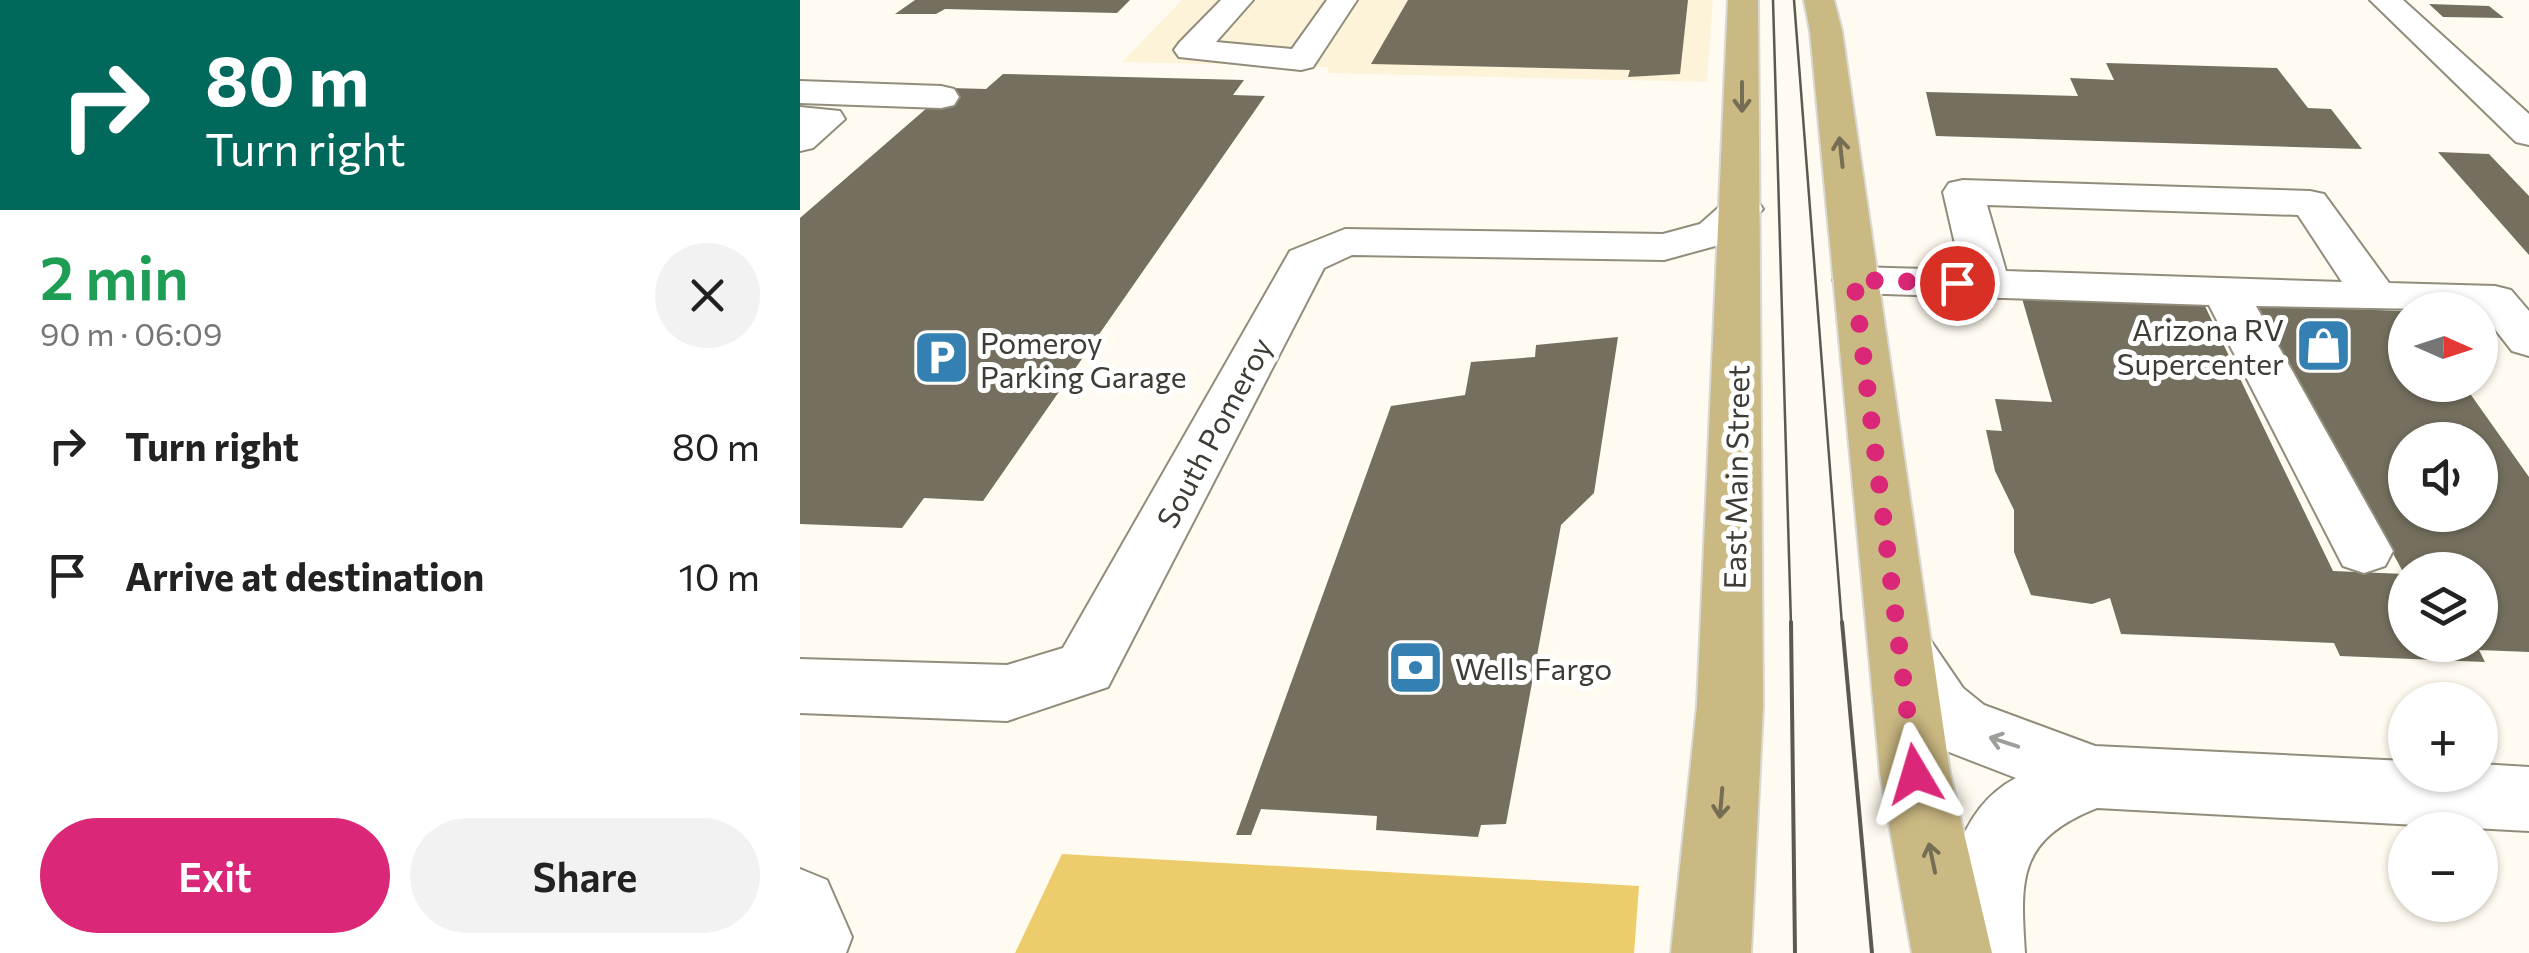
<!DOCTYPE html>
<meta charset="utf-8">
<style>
body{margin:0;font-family:Commissioner,sans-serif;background:#f2f2f2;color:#222;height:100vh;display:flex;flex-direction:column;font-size:38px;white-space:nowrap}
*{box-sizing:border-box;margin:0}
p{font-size:32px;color:#767676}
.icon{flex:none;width:55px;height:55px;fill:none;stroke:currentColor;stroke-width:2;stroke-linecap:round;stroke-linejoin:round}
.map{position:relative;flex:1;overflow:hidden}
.details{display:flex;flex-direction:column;background:#fff;width:800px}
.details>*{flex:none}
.top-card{background:#00695c;color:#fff;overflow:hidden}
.needle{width:65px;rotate:93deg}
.buttons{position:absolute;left:1588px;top:292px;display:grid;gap:20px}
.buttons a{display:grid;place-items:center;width:110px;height:110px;border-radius:50%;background:#fff;box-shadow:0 2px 8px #0004;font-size:50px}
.pin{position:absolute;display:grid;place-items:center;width:85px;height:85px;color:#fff;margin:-42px;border:5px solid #fff;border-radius:50%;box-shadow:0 2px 10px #0007}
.me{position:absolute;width:110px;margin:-55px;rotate:353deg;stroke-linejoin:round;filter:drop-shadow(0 0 8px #0008)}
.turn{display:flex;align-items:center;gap:35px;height:210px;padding:0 40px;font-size:45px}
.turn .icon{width:130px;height:130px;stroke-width:2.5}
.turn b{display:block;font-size:70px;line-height:85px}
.round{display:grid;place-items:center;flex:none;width:105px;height:105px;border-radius:52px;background:#f2f2f2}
.head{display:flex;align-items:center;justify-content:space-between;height:170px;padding:0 40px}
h1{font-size:60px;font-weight:600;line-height:75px;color:#1e9e55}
.cta{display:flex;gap:20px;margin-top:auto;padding:20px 40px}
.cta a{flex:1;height:115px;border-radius:60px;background:#db2777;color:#fff;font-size:40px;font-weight:600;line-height:115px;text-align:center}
.cta a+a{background:#f2f2f2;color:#222}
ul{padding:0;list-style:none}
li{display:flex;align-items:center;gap:30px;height:130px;padding:0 40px}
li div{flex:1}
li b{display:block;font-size:38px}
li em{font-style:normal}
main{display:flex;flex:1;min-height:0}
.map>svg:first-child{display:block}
.built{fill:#fcf3d9}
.green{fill:#edcc6b}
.building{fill:#746f5e;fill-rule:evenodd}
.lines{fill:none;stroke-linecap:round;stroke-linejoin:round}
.minor-casing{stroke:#928c7b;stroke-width:4}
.major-casing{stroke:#d8d8d6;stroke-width:4}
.minor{fill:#fff;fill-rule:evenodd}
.major{fill:#cbb983;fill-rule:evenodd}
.tram-far1{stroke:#5b5950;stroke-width:2.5}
.tram{stroke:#5b5950;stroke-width:4}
.oneway{stroke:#766e54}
.oneway2{stroke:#9e9e9a}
.route{stroke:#db2777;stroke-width:18;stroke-dasharray:0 32.4}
.labels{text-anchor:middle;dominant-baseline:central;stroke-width:10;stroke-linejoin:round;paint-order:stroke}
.poi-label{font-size:30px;fill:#3e3c34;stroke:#fff;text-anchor:start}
.street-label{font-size:30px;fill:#3e3c34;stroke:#fff}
</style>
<main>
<section class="details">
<div class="top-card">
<div class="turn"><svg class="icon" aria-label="right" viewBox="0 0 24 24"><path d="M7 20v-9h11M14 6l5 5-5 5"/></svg><div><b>80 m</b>Turn right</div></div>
</div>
<div class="head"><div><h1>2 min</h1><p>90 m · 06:09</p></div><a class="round"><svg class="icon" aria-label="close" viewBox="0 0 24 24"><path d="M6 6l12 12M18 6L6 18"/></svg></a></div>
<ul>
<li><svg class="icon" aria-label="right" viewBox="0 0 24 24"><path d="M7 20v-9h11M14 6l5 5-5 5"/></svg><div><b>Turn right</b></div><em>80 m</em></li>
<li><svg class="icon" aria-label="arrive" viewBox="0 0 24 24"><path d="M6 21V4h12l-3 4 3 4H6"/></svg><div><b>Arrive at destination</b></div><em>10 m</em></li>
</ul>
<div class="cta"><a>Exit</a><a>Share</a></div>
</section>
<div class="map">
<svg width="1729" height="953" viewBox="0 0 1729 953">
<rect width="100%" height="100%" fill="#fffbf0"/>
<polygon class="built" points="382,0 913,0 907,82 527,73 529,67 322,62"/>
<polygon class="green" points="262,854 839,886 834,953 215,953"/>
<g class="building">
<polygon points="115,0 330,0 317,13 145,9 136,14 95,14"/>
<polygon points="608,0 888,0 880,74 828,77 830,70 571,64"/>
<polygon points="1629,4 1689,6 1704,18 1643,17"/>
<polygon points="1306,63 1477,68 1508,108 1531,109 1562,149 1136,136 1126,92 1278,96 1270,78 1314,80"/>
<polygon points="203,74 444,80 433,95 465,96 183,501 124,498 102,528 0,524 0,218 150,88 186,89"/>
<polygon points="1638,152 1689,154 1729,196 1729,255"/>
<path d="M 1221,295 L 1403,302 L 1533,571 L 1605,574 L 1605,645 L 1680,645 L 1680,570 L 1602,570 L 1458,306 L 1605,311 L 1605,385 L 1664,385 L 1729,477 L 1729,652 L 1679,650 L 1685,662 L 1540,656 L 1534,643 L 1321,634 L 1310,598 L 1292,604 L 1231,595 L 1214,552 L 1214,510 L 1195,471 L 1186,430 L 1202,431 L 1195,399 L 1252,402 ZM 1605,440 L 1680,440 L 1680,515 L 1605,515 Z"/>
<polygon points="818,337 794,493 761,525 706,824 681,825 678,837 576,830 577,816 461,809 451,835 436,835 591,406 665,395 671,362 735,357 736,345"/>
</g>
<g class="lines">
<defs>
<g id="minor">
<polygon points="421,0 453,0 416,42 492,49 527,0 557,0 513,67 501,70 379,57 374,50 379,43"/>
<polygon points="1570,0 1603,0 1729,114 1729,145 1716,142"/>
<polygon points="0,81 141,86 154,89 159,97 154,105 141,108 0,103"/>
<polygon points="0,107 40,111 45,119 13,148 0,151"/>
<path d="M 1163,180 L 1510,191 L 1524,194 L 1589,283 L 1695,286 L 1711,290 L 1729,311 L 1729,356 L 1712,351 L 1680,310 L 1456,306 L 1593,551 L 1585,566 L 1564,573 L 1543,566 L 1409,305 L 1055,293 L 1039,290 L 1033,280 L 1039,270 L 1055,267 L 1161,270 L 1143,192 L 1149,183 ZM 1187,205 L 1498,215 L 1542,282 L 1206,271 Z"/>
<polygon points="942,197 957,200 963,209 930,242 864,260 552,255 524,268 308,687 207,721 0,713 0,659 207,665 263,648 490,251 545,229 863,234 900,224 927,200"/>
<path d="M 1101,623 L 1124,631 L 1163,688 L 1184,705 L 1295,746 L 1605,761 L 1605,775 L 1680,775 L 1680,764 L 1729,767 L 1729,831 L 1297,808 C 1218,840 1220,877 1225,953 L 1145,953 C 1145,889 1152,812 1216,778 L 1136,747 L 1115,728 L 1069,649 L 1078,631 Z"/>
<polygon points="0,869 27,880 52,937 46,953 0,953"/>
</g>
<g id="major">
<polygon points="928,0 958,0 963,706 951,953 871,953 897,706"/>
<polygon points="1004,0 1034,0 1042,31 1150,773 1192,953 1112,953 1080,773 1010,31"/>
</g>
</defs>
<use href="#minor" class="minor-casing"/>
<use href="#major" class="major-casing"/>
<use href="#minor" class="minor"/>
<use href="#major" class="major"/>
<g class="tram-far1">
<polyline points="973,0 991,625"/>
<polyline points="994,0 1042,625"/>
</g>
<g class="tram">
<polyline points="991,622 995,953"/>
<polyline points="1042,622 1072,953"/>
</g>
</g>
<defs><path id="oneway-shaft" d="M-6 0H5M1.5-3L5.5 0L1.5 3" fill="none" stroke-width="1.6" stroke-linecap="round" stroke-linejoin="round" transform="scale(2.5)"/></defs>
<g class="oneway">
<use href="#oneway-shaft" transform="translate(942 97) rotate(90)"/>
<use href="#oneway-shaft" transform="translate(1041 152) rotate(-96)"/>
<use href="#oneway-shaft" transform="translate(921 803) rotate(95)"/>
<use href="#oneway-shaft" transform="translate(1132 858) rotate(-102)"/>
</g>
<use class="oneway2" href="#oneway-shaft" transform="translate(1204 742) rotate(-162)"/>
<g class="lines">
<polyline class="route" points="1115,774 1054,280 1157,283"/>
</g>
<defs>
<symbol id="shop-square" viewBox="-11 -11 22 22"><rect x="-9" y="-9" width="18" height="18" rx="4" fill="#3480b3" stroke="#fff"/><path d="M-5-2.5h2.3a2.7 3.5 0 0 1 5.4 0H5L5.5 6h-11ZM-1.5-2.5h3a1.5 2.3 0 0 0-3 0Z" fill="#fff"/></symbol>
<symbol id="parking-square" viewBox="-11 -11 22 22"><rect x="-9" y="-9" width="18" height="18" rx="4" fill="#3480b3" stroke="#fff"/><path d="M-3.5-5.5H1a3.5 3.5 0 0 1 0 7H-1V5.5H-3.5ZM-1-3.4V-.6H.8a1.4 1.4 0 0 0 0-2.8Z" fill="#fff"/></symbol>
<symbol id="bank-square" viewBox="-11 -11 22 22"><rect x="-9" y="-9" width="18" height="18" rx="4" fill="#3480b3" stroke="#fff"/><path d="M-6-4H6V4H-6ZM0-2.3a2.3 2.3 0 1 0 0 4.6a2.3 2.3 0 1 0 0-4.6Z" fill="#fff"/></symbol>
</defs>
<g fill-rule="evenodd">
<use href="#shop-square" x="1492" y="314" width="63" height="63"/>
<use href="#parking-square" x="110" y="326" width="63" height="63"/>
<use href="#bank-square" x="584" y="636" width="63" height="63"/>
</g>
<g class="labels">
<g class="poi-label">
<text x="1484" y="328" text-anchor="end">Arizona RV<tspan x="1484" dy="34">Supercenter</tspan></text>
<text x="180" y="341">Pomeroy<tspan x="180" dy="34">Parking Garage</tspan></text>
<text x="655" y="667">Wells Fargo</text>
</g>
<g class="street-label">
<text transform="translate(413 432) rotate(-62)">South Pomeroy</text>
<text transform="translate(935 477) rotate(-89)">East Main Street</text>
</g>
</g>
</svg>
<div class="buttons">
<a><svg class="needle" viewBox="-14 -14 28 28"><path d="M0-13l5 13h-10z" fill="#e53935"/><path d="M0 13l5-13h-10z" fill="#767676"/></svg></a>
<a><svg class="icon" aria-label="sound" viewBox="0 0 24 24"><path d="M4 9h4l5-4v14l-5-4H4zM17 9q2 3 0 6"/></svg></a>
<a><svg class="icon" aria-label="layers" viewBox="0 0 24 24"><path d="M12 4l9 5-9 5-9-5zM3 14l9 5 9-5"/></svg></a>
<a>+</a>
<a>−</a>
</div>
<div class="pin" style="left:1157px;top:283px;background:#d93025"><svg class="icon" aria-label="arrive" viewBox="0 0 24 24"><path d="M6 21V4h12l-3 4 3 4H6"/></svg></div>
<svg class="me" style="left:1115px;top:774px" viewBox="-20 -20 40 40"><path d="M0-17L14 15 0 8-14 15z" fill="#db2777" stroke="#fff" stroke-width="4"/></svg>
</div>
</main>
